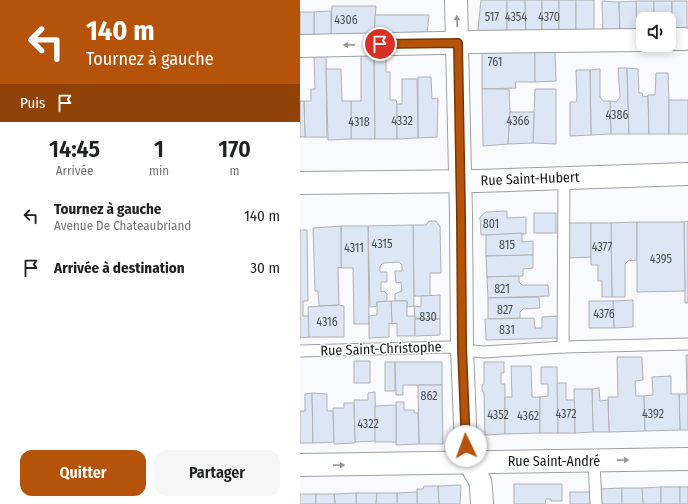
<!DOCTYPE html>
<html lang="fr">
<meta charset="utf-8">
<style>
body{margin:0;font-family:"Fira Sans Condensed",sans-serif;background:#f6f6f6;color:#202124;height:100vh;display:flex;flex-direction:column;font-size:15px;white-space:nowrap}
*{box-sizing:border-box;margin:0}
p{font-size:13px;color:#757577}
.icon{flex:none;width:22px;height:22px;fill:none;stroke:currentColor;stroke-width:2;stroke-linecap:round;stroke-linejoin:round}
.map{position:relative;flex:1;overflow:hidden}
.side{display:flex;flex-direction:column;background:#fff;width:300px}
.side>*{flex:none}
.top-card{background:#b45309;color:#fff;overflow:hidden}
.tools{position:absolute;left:336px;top:12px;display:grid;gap:8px}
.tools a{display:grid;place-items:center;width:40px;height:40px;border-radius:8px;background:#fff;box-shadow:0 2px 10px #0003;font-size:20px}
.pin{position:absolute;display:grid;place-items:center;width:34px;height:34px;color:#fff;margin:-17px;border:2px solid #fff;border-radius:50%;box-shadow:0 1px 4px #0007}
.me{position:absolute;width:44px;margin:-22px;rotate:357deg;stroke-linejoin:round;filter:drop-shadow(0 0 3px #0008)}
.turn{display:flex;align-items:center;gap:14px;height:84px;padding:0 20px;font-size:18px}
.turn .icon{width:52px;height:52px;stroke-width:2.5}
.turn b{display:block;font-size:28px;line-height:34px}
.then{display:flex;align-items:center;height:38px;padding:0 20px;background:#0003;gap:8px;font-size:15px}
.eta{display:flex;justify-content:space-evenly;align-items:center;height:68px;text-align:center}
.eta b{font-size:24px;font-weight:600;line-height:28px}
.button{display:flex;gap:8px;margin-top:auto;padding:8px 20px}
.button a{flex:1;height:46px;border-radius:12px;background:#b45309;color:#fff;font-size:16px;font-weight:600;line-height:46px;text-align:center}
.button a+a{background:#f6f6f6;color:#202124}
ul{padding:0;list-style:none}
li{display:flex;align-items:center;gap:12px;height:52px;padding:0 20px}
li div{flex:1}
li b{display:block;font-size:15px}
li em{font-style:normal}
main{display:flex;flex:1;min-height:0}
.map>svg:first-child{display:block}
.building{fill:#dde6f5;stroke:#b0b1b4}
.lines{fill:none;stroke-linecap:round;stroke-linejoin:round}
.lane-casing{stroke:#9d9fa2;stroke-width:13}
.street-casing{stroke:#9d9fa2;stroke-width:24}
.secondary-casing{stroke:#9d9fa2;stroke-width:24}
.lane{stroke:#fff;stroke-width:11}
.street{stroke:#fff;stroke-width:22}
.secondary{stroke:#fff;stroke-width:22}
.oneway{fill:#989898}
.route-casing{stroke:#753606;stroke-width:10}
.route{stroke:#b45309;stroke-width:7}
.labels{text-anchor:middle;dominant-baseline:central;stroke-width:3;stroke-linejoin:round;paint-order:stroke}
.number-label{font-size:12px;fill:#4a4d52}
.street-label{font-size:14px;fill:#191a1b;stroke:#fff}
</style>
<main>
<section class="side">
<div class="top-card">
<div class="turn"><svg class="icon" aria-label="left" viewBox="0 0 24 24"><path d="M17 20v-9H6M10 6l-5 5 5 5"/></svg><div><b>140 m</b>Tournez à gauche</div></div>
<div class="then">Puis<svg class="icon" aria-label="arrive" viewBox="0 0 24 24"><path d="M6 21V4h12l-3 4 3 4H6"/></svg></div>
</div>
<div class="eta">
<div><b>14:45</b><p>Arrivée</p></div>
<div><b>1</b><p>min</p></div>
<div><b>170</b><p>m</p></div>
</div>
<ul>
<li><svg class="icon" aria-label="left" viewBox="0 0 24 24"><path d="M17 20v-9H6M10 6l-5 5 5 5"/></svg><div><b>Tournez à gauche</b><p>Avenue De Chateaubriand</p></div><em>140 m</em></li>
<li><svg class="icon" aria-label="arrive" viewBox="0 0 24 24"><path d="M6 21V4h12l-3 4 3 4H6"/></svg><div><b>Arrivée à destination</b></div><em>30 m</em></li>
</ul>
<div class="button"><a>Quitter</a><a>Partager</a></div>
</section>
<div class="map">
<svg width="388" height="504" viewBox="0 0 388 504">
<rect width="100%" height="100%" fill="#f8fafd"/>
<g class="building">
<polygon points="181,0 207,0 207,33 184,33 178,30"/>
<polygon points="207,0 225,0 226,35 207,33"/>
<polygon points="225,0 242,0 242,35 226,35"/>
<rect x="242" y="0" width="17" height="35"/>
<rect x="259" y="0" width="17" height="35"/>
<rect x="276" y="0" width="18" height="35"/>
<polygon points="302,1 319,2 320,34 303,34"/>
<polygon points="336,1 354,1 354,19 343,19 343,34 337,34"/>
<polygon points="336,1 337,34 320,34 319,2"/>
<polygon points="354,1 372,1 372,34 369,34 369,19 354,19"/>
<polygon points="372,1 387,1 387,33 372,34"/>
<polygon points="32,6 76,6 74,36 31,36"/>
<polygon points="31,11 31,36 14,36 14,12"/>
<rect x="0" y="12" width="14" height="24"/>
<polygon points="75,15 129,15 127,34 92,35 84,31 75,32"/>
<polygon points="235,51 235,82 215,82 216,88 182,89 182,52"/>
<polygon points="235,51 255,51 256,81 235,82"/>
<polygon points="26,54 27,137 5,137 4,101 11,101 11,89 15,89 14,55"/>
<polygon points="61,54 74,54 75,139 51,139 51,101 61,101"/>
<polygon points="74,54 86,55 86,72 90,72 90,100 96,100 97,104 97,139 75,139"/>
<polygon points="318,68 327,68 329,134 311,134 310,101 316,102 320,97"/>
<polygon points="327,68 338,69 339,93 342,93 343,97 348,96 349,134 329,134"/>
<polygon points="26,69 41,69 42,101 51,101 51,139 28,140"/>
<polygon points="300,69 300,97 303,101 310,101 311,134 291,135 290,70"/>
<polygon points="276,70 290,70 291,135 270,136 270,102 276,102 277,98"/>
<polygon points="356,73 368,73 369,100 369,134 349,134 348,95 355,95"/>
<polygon points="118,77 131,77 132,99 138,98 137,137 118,138"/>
<polygon points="102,79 117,79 118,138 97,139 97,104 102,104"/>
<polygon points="182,89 209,89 210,112 208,144 183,146"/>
<polygon points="235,89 256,89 256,144 233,143"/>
<rect x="369" y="100" width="19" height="34"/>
<polygon points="0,101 4,101 5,137 0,137"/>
<polygon points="210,112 234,112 233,143 208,144"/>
<polygon points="207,211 207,218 226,217 226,234 181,235 180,217 186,212"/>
<rect x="234" y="213" width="22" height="20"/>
<polygon points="129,221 136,221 139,225 140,226 141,273 130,273 130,296 114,296 113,225 126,225"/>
<polygon points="388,221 388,303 385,303 384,222"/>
<polygon points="337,222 337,260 328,261 325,264 325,297 312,297 311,223"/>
<polygon points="337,222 384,222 385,291 337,292"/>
<polygon points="268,223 291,223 291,257 269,258"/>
<polygon points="291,223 311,223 312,297 302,297 302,281 298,281 298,265 291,265"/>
<polygon points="113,225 114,306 107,307 107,301 95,301 95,294 99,292 102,291 101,282 96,283 95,271 102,271 102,265 99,262 83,263 80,266 80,272 87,272 87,282 81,282 81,292 84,291 87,294 87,301 77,302 77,306 70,307 68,226"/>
<polygon points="41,226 68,226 69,324 54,324 53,268 41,268"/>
<polygon points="41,226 41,268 38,267 39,305 19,306 18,291 15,291 13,228"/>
<polygon points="0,230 7,230 8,301 3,301 3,316 9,316 9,337 0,338"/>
<polygon points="222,233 222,242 233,241 233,255 186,256 186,235"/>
<polygon points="233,255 233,268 223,269 223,276 187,277 186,256"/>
<polygon points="219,276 219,282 222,285 248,285 249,296 188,298 187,277"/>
<polygon points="140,295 140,319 115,319 114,306 121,307 121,296"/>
<polygon points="239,297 240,308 223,309 220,312 220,318 188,319 188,298"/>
<polygon points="333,300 333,327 314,328 313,301"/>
<polygon points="91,301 107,301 107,316 115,316 115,336 97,336 97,323 92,324"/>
<polygon points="91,301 92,324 89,323 89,337 69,338 69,316 77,315 77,302"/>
<polygon points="289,301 313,301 314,328 289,328"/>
<polygon points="39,305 44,306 44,337 9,337 8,307"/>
<polygon points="258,316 258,338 186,340 185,319 234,318 235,328 242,328 242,317"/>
<polygon points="115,319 140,319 140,335 115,336"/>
<polygon points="386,355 388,355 388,430 380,430 379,394 387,394"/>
<polygon points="317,357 342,357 343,380 335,381 336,396 344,396 345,431 309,432 308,397 318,397"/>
<rect x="54" y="361" width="16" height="22"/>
<rect x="85" y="362" width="10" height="29"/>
<polygon points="95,362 142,362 142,385 103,385 103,395 96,395"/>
<polygon points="184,362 204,362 204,373 201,373 201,384 205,384 205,434 185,435 184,393 182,390 182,386 184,383"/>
<polygon points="211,366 231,366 232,397 240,397 240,433 205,434 205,397 212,397"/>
<polygon points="241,367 257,367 258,433 240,433 240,397 248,396 248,384 241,384"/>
<polygon points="371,376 371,394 379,394 380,430 345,431 344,396 353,395 352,377"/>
<polygon points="257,383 266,383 266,400 275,400 275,433 258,433"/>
<polygon points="118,385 142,385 143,444 119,444"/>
<polygon points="299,388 300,401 308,400 309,432 293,432 292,389"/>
<polygon points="274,389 292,389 293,432 275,433"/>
<polygon points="75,392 76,441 55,442 54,400 68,400 68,393"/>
<polygon points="12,393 13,443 0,443 0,411 5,411 5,394"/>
<polygon points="12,393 27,394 27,411 33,411 34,442 13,443"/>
<polygon points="96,402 104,402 104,410 114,410 114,413 118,413 119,444 96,445"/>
<polygon points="44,403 54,403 55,443 34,444 33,408 44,408"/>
<polygon points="96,405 96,442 75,442 75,406"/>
<polygon points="214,484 262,484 262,501 251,501 251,499 246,499 245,504 214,504"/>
<polygon points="161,485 160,504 139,504 138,486"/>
<polygon points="124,486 138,486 139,504 117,504 117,489 123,489"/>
<polygon points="361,487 361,504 343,504 342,488"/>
<rect x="361" y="487" width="19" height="17"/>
<rect x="380" y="487" width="8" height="17"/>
<polygon points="322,488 322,504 302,504 301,489"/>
<polygon points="322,488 342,488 343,504 322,504"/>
<polygon points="117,492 117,504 97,504 97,493"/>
<rect x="270" y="492" width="20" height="12"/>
<polygon points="56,493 77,493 76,504 56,504"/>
<polygon points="56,493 56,504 35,504 34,494"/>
<polygon points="77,493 97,493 97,504 76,504"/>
<rect x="0" y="494" width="16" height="10"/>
<polygon points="16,494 34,494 35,504 16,504"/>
</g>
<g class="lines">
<defs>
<g id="lane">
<polyline points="263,347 264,178"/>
<path d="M 0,351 L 149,347 C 161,348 173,352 184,352 L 263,347 L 388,344"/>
<polyline points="294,461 296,504"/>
</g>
<g id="street">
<polyline points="156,0 161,215 162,348 166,449 169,462 180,481 181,488 182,504"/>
<polyline points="369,39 385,39"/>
<polyline points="0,46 140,43 175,42 343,40"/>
<polyline points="0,465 388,459"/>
</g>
<polyline id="secondary" points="0,183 177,181 388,174"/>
</defs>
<use href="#lane" class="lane-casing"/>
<use href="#street" class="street-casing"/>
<use href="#secondary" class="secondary-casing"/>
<use href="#lane" class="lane"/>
<use href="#street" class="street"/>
<use href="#secondary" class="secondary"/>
</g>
<defs><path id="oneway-solid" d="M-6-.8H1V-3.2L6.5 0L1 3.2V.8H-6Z"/></defs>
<g class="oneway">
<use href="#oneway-solid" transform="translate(157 21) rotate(-92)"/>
<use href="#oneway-solid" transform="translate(49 45) rotate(179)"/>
<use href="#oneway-solid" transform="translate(323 460) rotate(-1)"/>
<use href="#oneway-solid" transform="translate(39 465) rotate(-1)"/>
</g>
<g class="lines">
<defs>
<polyline id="route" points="80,44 158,43 161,215 162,348 166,446"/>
</defs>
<use href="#route" class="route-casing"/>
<use href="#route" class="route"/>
</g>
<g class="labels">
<g class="number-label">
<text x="192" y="17">517</text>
<text x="216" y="17">4354</text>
<text x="249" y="17">4370</text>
<text x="46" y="20">4306</text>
<text x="195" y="62">761</text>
<text x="317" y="115">4386</text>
<text x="102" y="121">4332</text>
<text x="218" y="121">4366</text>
<text x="59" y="122">4318</text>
<text x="191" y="224">801</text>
<text x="82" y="244">4315</text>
<text x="207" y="245">815</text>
<text x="302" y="247">4377</text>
<text x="54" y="248">4311</text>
<text x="361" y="259">4395</text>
<text x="202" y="289">821</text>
<text x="205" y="310">827</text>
<text x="304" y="314">4376</text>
<text x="128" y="317">830</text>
<text x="27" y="322">4316</text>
<text x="207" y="330">831</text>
<text x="129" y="396">862</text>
<text x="266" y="414">4372</text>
<text x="353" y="414">4392</text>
<text x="198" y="415">4352</text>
<text x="228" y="416">4362</text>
<text x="68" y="424">4322</text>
</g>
<g class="street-label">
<text transform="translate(230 179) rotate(-2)">Rue Saint-Hubert</text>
<text transform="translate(81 349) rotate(-2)">Rue Saint-Christophe</text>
<text x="254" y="461">Rue Saint-André</text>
</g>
</g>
</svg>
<div class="tools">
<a><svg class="icon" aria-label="sound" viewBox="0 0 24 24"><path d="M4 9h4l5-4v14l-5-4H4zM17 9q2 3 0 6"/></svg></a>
</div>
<div class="pin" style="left:80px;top:44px;background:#d93025"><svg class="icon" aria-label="arrive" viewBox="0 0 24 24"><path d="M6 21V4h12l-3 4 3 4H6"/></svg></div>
<svg class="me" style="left:166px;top:446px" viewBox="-20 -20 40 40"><circle r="19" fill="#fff"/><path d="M0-13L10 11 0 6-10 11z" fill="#b45309"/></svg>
</div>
</main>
